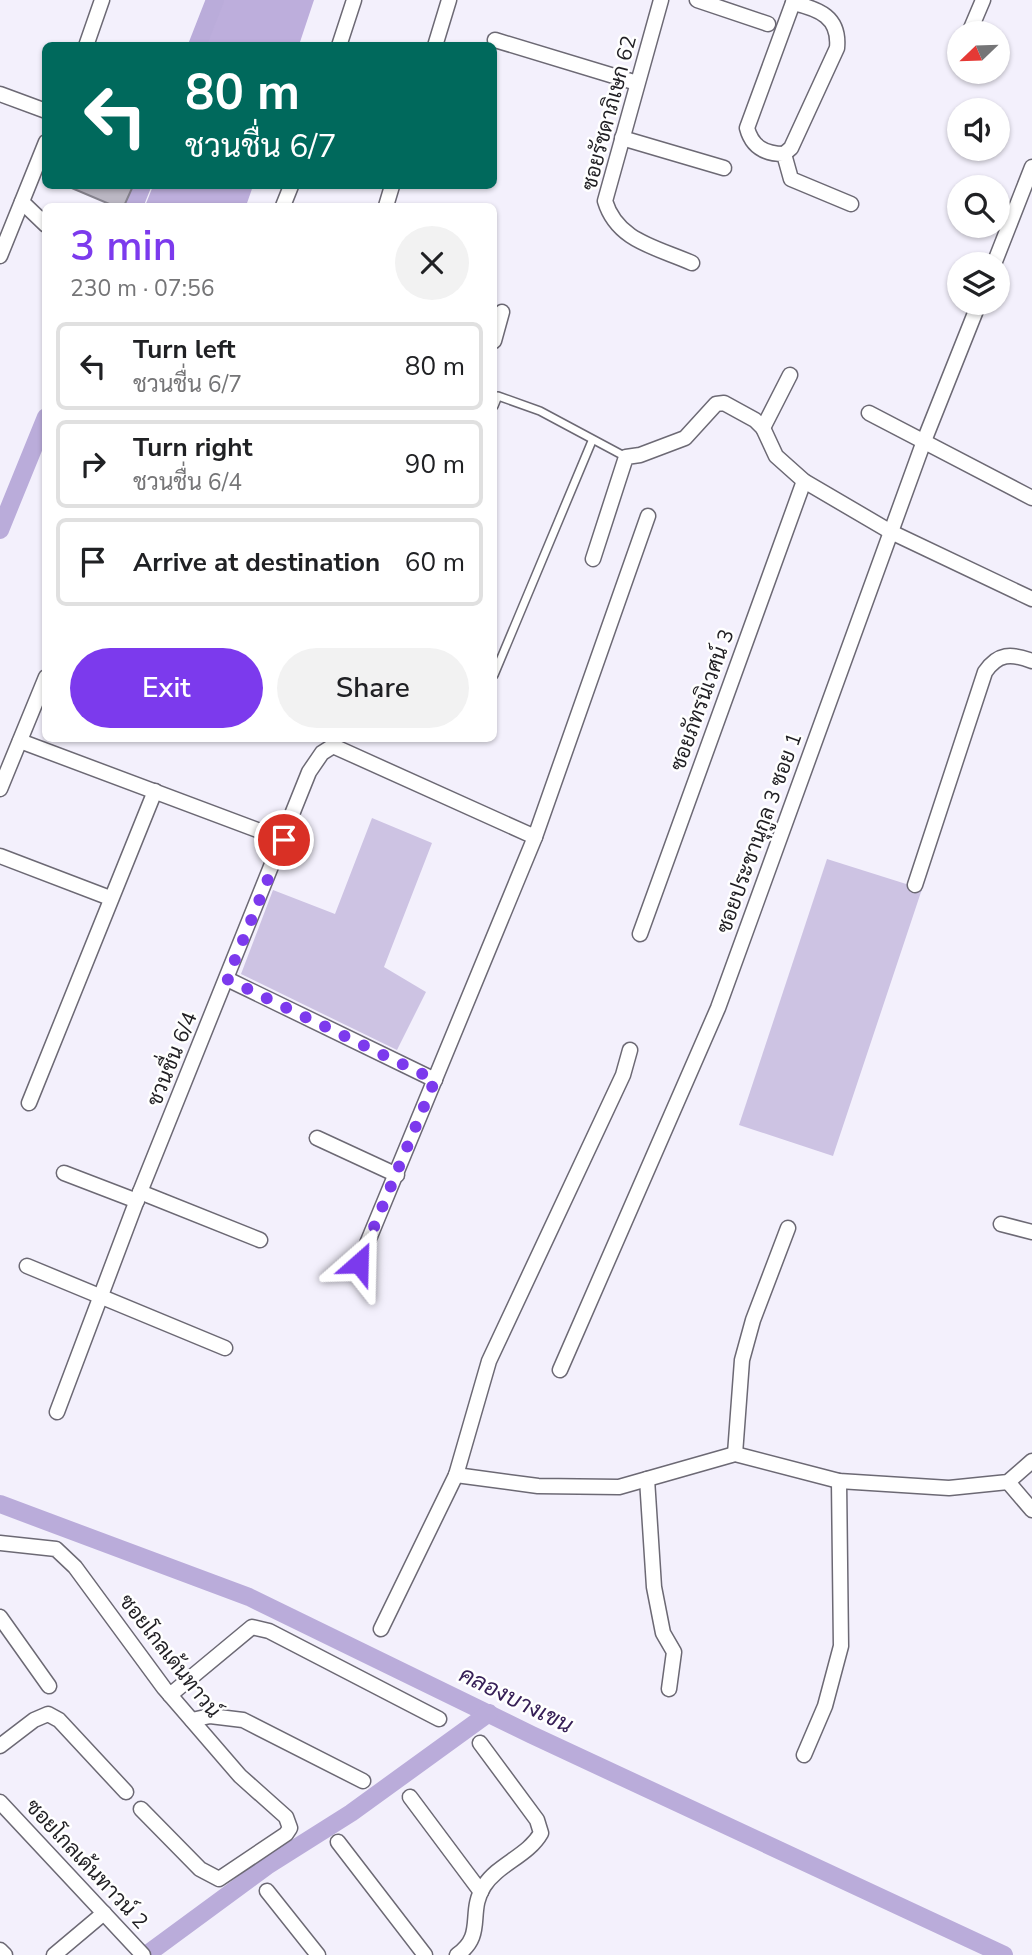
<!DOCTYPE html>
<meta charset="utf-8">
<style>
body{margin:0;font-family:"Nunito Sans",Sarabun,sans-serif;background:#f2f2f2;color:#202124;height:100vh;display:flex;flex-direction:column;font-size:26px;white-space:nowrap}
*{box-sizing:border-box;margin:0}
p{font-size:23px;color:#757577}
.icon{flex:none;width:38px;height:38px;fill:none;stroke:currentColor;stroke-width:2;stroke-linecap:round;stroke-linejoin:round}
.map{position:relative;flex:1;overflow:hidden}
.side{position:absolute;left:42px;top:203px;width:455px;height:539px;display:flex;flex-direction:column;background:#fff;border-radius:10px;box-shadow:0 2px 5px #0004}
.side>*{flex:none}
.top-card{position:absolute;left:42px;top:42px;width:455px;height:147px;border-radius:10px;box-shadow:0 2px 5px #0004;background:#00695c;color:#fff;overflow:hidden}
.needle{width:46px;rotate:247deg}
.tools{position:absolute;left:947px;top:21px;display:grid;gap:14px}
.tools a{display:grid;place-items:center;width:63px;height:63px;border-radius:50%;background:#fff;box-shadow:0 2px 5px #0004;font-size:35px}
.pin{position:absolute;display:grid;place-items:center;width:60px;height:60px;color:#fff;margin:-30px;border:4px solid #fff;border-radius:50%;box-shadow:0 2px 7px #0007}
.me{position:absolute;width:77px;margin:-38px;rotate:25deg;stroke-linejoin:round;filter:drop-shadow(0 0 5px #0008)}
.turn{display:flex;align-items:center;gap:24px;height:147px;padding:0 28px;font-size:32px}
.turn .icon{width:91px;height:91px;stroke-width:2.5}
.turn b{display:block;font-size:49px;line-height:60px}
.round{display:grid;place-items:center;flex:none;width:74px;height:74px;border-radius:37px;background:#f2f2f2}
.summary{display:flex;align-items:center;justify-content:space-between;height:119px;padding:0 28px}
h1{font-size:42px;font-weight:600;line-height:52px;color:#7c3aed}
.cta{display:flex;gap:14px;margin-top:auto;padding:14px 28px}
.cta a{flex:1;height:80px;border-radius:42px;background:#7c3aed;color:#fff;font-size:28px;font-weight:600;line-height:80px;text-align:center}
.cta a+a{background:#f2f2f2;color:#202124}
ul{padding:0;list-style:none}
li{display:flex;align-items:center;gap:21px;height:88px;margin:0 14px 10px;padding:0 14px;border:4px solid #e0e0e0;border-radius:10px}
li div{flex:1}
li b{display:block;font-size:26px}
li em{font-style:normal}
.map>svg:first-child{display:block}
.green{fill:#cdc3e3}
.forest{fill:#bdaedc}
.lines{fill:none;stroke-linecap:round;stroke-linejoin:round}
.canal{stroke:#baacda;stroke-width:18}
.building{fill:#bbb7c3;stroke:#85828d;stroke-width:2}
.lane-casing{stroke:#6c6974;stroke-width:10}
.street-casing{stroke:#6c6974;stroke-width:17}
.lane{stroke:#fff;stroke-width:7}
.street{stroke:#fff;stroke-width:14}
.route{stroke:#7c3aed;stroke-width:12;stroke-dasharray:0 21.6}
.labels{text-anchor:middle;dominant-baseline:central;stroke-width:5;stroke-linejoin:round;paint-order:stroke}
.street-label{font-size:21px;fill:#201f23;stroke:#fff}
.water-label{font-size:23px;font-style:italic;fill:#372057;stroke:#fff}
</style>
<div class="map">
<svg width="1032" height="1955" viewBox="0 0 1032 1955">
<rect width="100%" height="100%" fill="#f3f0fc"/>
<g class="green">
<polygon points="372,818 432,843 384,967 426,992 397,1050 241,974 273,890 335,914"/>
<polygon points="827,859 922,889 833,1156 739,1125"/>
</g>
<g class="forest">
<polygon points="223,0 314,0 299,45 206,45"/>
<polygon points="153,186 253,186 246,206 145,206"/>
</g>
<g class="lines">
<g class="canal">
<polyline points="197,46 215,0"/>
<polyline points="134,206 142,186"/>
<polyline points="0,530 46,417"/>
<polyline points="0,1504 249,1597 532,1735 1004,1955"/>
<polyline points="146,1955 267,1866 351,1813 489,1713"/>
</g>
</g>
<polygon class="building" points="67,186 133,186 124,206 114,206"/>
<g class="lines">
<defs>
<g id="lane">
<polyline points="494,406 498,396 540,411 626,457"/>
<polyline points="494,675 592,441"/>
</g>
<g id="street">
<path d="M 661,0 L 605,201 C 617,241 656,247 692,263"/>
<polyline points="697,0 768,24"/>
<path d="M 794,0 L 747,128 C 752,147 765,154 784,154 L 791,179 L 851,204"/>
<polyline points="969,33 983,0"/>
<polyline points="495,40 637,83"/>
<polyline points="86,46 102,0"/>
<polyline points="339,46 354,0"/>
<polyline points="435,46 449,0"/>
<polyline points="0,94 46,111"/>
<polyline points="622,138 724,168"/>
<path d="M 784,154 L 791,148 L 837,48 C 840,17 819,9 793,3"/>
<polyline points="22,202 46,225"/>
<polyline points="283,206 291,186"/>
<polyline points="386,206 392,186"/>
<polyline points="0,256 46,142"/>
<polyline points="994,264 1032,167"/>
<polyline points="494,341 502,312"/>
<polyline points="869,413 1032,498"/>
<polyline points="763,428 790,375"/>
<polyline points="593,559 626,457 640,455 685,438 716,404 724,403 755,420 763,428 776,456 804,481 891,532 1032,599"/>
<polyline points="20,741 284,840"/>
<polyline points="333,746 535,837"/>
<polyline points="0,789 46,677"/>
<polyline points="0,856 110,898"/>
<path d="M 915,885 L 985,672 C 998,653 1011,653 1032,661"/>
<polyline points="640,934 804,481"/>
<polyline points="227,979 435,1080"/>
<polyline points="29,1103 155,791"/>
<polyline points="317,1138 397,1175"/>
<polyline points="64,1173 137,1201"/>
<polyline points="140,1192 260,1240"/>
<polyline points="1001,1224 1032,1232"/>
<polyline points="359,1263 535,837 648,516"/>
<polyline points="27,1266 225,1348"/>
<polyline points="560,1370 718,1008 924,441 979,303"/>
<polyline points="57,1412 140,1192 309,772 322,753 333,746"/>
<polyline points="735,1454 742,1360 753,1320 788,1228"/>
<polyline points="456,1475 538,1486 619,1487 735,1454 839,1481 949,1488 1008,1482 1032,1461"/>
<polyline points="647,1479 654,1587 663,1633 674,1652 669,1689"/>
<polyline points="1008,1482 1032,1510"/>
<polyline points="0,1543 56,1549 75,1567 164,1688 240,1776 286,1817 290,1828 286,1834 219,1879 200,1869 141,1809"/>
<polyline points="0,1617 49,1686"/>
<polyline points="381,1629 456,1475 489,1361 623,1075 630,1050"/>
<polyline points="170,1695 252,1627 269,1631 439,1719"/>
<polyline points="192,1720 210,1716 243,1720 363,1781"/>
<polyline points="0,1746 34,1720 48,1714 59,1720 126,1792"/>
<polyline points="804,1755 825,1706 841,1646 839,1481"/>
<polyline points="410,1797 481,1892"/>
<polyline points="0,1802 143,1955"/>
<polyline points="338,1842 425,1955"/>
<polyline points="267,1891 318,1955"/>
<polyline points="0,1950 5,1955"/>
<polyline points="54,1955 104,1913"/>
<path d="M 457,1955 C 486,1935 467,1912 484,1886 C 498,1864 528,1856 541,1833 L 537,1820 L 480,1743"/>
</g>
</defs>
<use href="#lane" class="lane-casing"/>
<use href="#street" class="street-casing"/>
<use href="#lane" class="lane"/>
<use href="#street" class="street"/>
</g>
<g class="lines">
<polyline class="route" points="284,840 227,979 435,1080 359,1263"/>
</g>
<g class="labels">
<g class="street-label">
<text transform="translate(609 113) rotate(-75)">ซอยรัชดาภิเษก 62</text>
<text transform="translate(702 700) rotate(-70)">ซอยภัทรนิเวศน์ 3</text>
<text transform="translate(759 833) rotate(-70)">ซอยประชานุกูล 3 ซอย 1</text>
<text transform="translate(172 1059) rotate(-68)">ชวนชื่น 6/4</text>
<text transform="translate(170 1656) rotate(52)">ซอยโกลเด้นทาวน์</text>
<text transform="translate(87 1864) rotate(47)">ซอยโกลเด้นทาวน์ 2</text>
</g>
<g class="water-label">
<text transform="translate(516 1700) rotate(26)">คลองบางเขน</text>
</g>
</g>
</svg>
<div class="tools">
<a><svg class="needle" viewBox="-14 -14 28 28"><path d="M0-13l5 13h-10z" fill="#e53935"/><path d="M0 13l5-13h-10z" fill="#757577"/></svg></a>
<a><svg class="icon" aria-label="sound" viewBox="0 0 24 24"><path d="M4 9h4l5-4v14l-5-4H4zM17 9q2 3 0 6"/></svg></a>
<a><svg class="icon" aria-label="search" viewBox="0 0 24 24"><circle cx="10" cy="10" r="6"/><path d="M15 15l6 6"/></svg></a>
<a><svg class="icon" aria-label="layers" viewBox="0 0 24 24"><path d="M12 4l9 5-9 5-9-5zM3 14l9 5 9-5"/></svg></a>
</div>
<div class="pin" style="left:284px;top:840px;background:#d93025"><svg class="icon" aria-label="arrive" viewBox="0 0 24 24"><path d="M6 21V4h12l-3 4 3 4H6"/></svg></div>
<svg class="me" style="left:359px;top:1263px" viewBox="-20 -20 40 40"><path d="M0-17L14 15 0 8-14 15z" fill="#7c3aed" stroke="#fff" stroke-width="4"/></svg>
<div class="top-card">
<div class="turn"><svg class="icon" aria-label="left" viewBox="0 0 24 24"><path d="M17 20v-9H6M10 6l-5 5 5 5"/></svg><div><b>80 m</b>ชวนชื่น 6/7</div></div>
</div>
<section class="side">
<div class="summary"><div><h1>3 min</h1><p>230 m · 07:56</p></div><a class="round"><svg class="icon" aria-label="close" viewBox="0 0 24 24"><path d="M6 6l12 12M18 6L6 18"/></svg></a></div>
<ul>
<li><svg class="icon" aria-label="left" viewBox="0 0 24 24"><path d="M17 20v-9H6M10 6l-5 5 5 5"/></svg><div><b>Turn left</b><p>ชวนชื่น 6/7</p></div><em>80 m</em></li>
<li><svg class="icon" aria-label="right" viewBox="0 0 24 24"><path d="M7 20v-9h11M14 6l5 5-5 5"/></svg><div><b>Turn right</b><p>ชวนชื่น 6/4</p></div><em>90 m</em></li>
<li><svg class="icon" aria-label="arrive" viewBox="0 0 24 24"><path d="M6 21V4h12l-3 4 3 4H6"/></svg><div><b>Arrive at destination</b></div><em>60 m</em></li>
</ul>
<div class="cta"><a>Exit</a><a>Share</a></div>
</section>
</div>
